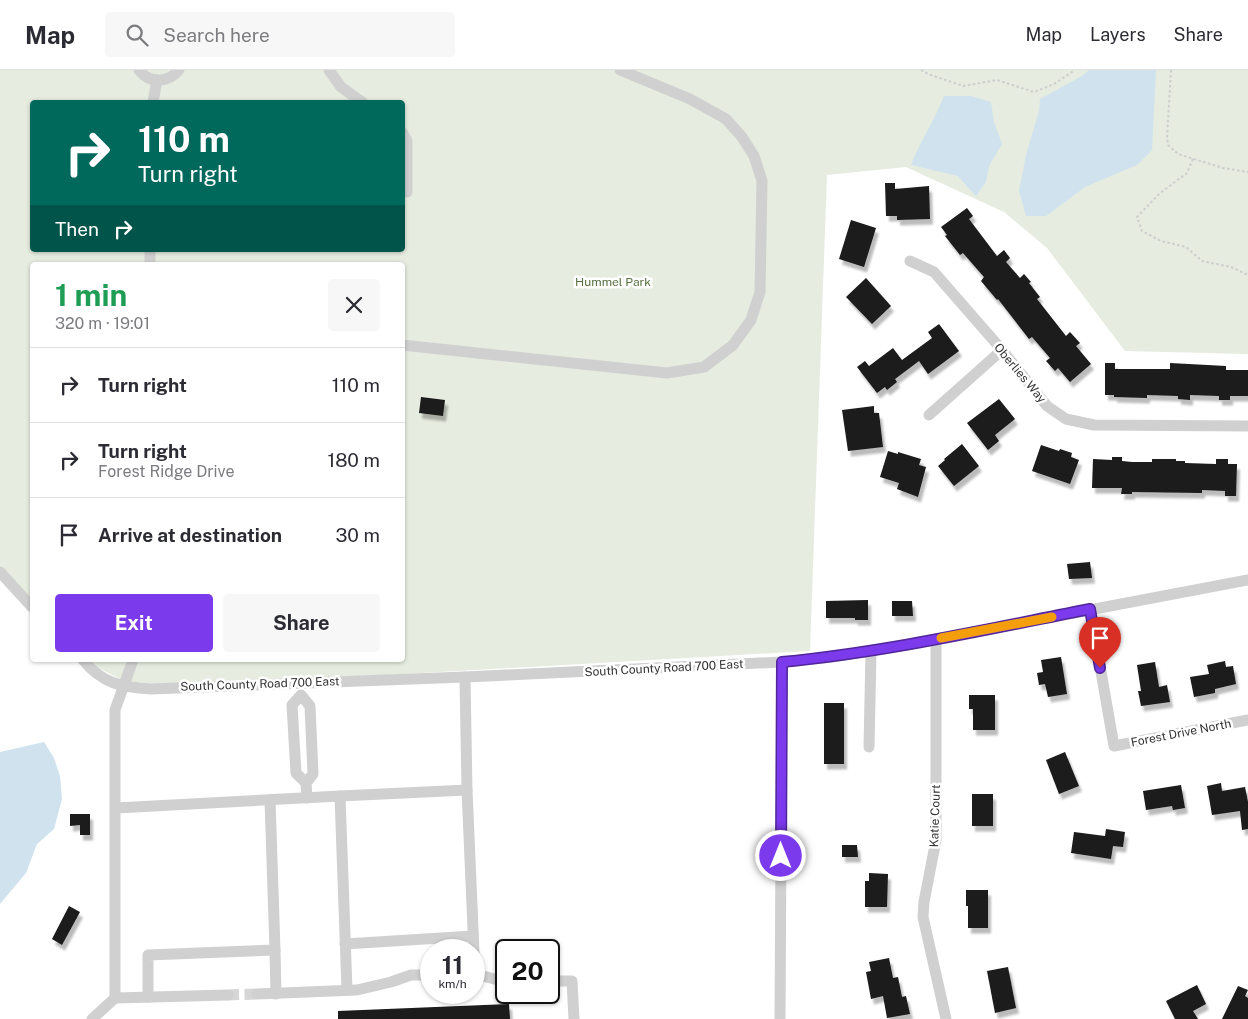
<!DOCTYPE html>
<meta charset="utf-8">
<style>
body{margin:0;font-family:"Public Sans",sans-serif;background:#f7f7f7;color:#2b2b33;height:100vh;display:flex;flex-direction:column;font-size:19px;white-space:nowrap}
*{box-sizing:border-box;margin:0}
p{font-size:16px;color:#7c7c81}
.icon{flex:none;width:28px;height:28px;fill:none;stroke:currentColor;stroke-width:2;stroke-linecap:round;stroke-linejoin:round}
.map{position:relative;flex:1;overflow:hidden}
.panel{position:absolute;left:30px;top:192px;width:375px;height:400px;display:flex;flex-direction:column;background:#fff;border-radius:5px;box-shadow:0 1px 4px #0004}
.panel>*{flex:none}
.banner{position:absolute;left:30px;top:30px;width:375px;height:152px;border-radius:5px;box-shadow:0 1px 4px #0004;background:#00695c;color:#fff;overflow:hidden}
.speed{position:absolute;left:420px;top:869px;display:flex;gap:10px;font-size:25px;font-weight:700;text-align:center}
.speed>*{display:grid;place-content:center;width:65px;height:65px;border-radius:50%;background:#fff;box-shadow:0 1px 4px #0004;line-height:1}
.speed small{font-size:12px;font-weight:400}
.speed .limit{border:2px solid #111;border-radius:8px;background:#fff;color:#111}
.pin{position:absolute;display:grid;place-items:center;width:42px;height:42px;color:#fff;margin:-51px -21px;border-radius:50% 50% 50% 0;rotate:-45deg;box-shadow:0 0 5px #0007}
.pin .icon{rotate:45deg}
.me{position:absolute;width:55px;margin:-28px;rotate:0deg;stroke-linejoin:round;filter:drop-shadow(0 0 4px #0008)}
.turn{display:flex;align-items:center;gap:18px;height:105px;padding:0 25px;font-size:22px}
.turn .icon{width:65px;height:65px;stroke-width:2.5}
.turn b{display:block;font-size:35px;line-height:42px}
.then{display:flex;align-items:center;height:48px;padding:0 25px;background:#0003;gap:10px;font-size:19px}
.round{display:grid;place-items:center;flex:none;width:52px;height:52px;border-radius:5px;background:#f7f7f7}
.headline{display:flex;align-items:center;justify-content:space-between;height:85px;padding:0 25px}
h1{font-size:30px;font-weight:700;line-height:38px;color:#1e9e55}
.cta{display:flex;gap:10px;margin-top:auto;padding:10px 25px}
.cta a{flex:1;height:58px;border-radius:5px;background:#7c3aed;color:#fff;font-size:20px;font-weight:700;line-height:58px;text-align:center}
.cta a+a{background:#f7f7f7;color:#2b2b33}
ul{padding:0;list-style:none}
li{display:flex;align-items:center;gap:15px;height:75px;padding:0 25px;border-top:1px solid #e1e1e2}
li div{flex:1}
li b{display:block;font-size:19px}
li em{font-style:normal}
header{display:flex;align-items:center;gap:30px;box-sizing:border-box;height:70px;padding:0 25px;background:#fff;border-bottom:1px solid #e1e1e2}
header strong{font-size:24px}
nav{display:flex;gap:28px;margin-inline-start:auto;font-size:18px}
.search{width:350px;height:45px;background:#f7f7f7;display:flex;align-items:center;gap:12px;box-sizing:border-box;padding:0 18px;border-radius:5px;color:#7c7c81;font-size:19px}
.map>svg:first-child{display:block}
.green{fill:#e6ecdf;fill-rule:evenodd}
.water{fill:#cfe2ee}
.building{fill:#1a1a1a;filter:url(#shadow)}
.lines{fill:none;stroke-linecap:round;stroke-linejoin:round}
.minor-tunnel{stroke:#d6d6d6;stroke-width:11;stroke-dasharray:11 5.5;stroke-linecap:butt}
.path{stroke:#cdcdcd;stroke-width:2;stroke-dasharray:2.5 2.5;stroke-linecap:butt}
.minor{stroke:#d0d0d0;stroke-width:11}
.route-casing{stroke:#51269a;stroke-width:12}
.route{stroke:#7c3aed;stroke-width:9}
.slow{stroke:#f59e0b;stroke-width:9}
.labels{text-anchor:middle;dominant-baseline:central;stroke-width:5;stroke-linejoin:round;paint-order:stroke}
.park-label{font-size:12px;fill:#56703f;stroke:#fff}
.street-label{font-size:12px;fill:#333;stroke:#fff}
</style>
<header>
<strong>Map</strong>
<div class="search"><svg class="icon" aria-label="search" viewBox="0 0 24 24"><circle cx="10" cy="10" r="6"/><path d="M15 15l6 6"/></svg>Search here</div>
<nav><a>Map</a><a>Layers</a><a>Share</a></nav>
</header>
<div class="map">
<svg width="1248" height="949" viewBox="0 0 1248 949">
<defs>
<filter id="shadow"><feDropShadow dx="3" dy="5.5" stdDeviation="1" flood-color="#0004"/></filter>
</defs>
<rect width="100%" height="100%" fill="#fff"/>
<path class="green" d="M 0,0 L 1248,0 L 1248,284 L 1125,281 L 1047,178 L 1004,142 L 906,97 L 827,105 L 810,581 L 176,617 L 122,610 L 83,590 L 402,590 L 402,195 L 32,195 L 32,538 L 0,505 ZM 32,32 L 402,32 L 402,180 L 32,180 Z"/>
<g class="water">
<polygon points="1089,0 1156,0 1152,80 1137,95 1085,117 1046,146 1026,146 1019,121 1026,85 1039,41 1040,29 1082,6"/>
<path d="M 944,26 L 971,26 L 991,32 L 994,52 L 1002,74 L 989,96 L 986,112 L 976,126 L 958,106 L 911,95 C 920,71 935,50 944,26 Z"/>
<polygon points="44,672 54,688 60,706 62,729 54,759 37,774 26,803 0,834 0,682"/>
</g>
<g class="building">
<polygon points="885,113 895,113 895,119 929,116 930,149 897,150 897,146 886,146"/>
<polygon points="967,138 973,146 969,149 997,186 1004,180 1010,188 1006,192 1020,208 1024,204 1031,212 1029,213 1040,227 1037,229 1066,266 1070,262 1080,273 1076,276 1091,294 1070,312 1058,298 1055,301 1046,291 1050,288 1032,267 1029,269 998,229 997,230 981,211 984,207 963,183 960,185 945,166 947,165 941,157"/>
<polygon points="851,150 876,158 864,197 839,189"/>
<polygon points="866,208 891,236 872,254 846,227"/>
<polygon points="939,254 959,281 928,304 919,291 895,309 897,312 887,320 885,317 877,323 857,297 865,291 869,296 893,278 902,290 932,268 928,262"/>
<polygon points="1105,293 1115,293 1115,299 1170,299 1170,293 1226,296 1226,300 1248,300 1248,326 1230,326 1230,330 1219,330 1219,326 1190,325 1190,330 1178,329 1178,326 1147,325 1147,328 1114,327 1114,325 1105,325"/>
<polygon points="421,327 445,330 443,346 419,343"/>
<polygon points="999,329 1015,349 995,365 999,371 988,380 967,353"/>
<polygon points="874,336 874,343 879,343 883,377 848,381 842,340"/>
<polygon points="962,374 979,396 954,416 938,396 945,390 944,389"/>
<polygon points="1041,375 1059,381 1060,379 1072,383 1071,387 1079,390 1070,414 1032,401"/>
<polygon points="888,381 898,384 898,382 921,389 919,395 926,397 918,427 897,419 899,413 880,407"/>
<polygon points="1112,387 1122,387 1122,391 1132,392 1152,392 1152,389 1176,389 1176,391 1185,391 1185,393 1216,394 1216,389 1228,389 1228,394 1237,394 1236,426 1225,426 1225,421 1202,420 1202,423 1132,422 1132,424 1121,424 1122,418 1092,418 1093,389 1112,390"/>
<polygon points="1090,492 1092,508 1069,509 1067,494"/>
<polygon points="868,530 868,550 855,550 855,548 826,548 826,531"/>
<polygon points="892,531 912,531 913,546 892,546"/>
<polygon points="1061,587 1067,624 1048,627 1045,614 1039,615 1037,603 1043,602 1041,590"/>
<polygon points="1225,591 1226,597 1233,596 1236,614 1215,619 1215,623 1194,627 1190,607 1209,604 1207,595"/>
<polygon points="1155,592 1159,617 1167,615 1170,632 1141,636 1138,621 1141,621 1137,595"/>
<polygon points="969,625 995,625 995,660 973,660 973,639 969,639"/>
<rect x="824" y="633" width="20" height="61"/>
<polygon points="1065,682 1079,716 1059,724 1046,690"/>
<polygon points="1221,713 1222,721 1245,717 1248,732 1248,759 1242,760 1240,741 1212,745 1207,716"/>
<polygon points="1181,715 1185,738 1173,740 1172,736 1146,740 1143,721"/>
<rect x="972" y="724" width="21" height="32"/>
<polygon points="70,744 90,744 90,765 80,765 80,755 70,756"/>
<polygon points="1106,759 1125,762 1123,777 1113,776 1111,789 1071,783 1074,762 1105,766"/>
<polygon points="842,775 857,775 858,787 842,787"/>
<polygon points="869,803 888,804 887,837 865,837 865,811 869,811"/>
<polygon points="966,820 988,820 988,858 968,858 968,836 966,836"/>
<polygon points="69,836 80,842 62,875 52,869"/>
<polygon points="889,888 893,908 898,907 902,927 906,926 910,944 887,948 883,926 871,929 866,902 871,901 869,892"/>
<polygon points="1008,897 1016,938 995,943 987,901"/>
<polygon points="1197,915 1206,934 1193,941 1198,949 1175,949 1166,931"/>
<polygon points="1238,916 1248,920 1245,926 1248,928 1248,949 1222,949"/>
<polygon points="509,934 510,949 338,949 338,941"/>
</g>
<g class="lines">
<polyline class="minor-tunnel" points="228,925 257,924"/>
<g class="path">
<polyline points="921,0 928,4 963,16 997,10 1034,22 1054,14 1075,0"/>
<polyline points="1171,0 1167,68 1168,75 1178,84 1223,98 1248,102"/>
<polyline points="1193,89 1187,103 1160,123 1137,147 1142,161 1161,171 1186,177 1202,191 1231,197 1248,205"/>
</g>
<g class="minor">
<path d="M 139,0 C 150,14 168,13 179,0"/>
<polyline points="329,0 341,17 362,32"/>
<polyline points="153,32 157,10"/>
<polyline points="402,62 407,71 407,122"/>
<polyline points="910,191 934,202 1002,280 1047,336 1066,349 1094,355 1248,356"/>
<polyline points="150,195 150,180"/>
<polyline points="402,275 667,303 704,297 733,275 751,250 760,222 762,111 754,86 742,67 726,49 690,29 620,0"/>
<polyline points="929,345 1002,280"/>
<polyline points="0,502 32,537"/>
<polyline points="1090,539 1114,676 1248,650"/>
<polyline points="936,569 936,770 924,832 923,847 946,949"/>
<path d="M 83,590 C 103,614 121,617 151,619 L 465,607 L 782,592 L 832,587 L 894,577 L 1248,510"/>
<polyline points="133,590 115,640 115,928 228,925"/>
<polyline points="465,607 467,720 475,904 474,904"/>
<polyline points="869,677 871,581"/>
<polyline points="306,713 313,704 310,636 301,625 292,635 296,703 306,713 307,728"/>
<polyline points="340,726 467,720"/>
<polyline points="116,738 340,726 347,920"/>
<polyline points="345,874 473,866"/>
<polyline points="275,880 276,924"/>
<polyline points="475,904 506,912"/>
<polyline points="549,911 572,911 574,949"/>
<polyline points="257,924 357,920 391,912 411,905 431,905"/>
<polyline points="148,927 148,885 275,880 270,730"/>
<polyline points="92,949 115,928"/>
<polyline points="780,949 782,592"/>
</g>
</g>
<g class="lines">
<defs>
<path id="route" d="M 781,786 L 782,592 C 886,582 988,559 1090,539 L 1100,598"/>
</defs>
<use href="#route" class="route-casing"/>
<use href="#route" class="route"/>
<polyline class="slow" points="941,568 1052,547"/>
</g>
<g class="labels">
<g class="park-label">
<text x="613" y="212">Hummel Park</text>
</g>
<g class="street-label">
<text transform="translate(1020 303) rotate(50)">Oberlies Way</text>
<text transform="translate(664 598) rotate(-3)">South County Road 700 East</text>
<text transform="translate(260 614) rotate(-2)">South County Road 700 East</text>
<text transform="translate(1181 663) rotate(-11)">Forest Drive North</text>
<text transform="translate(935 746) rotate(-88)">Katie Court</text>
</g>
</g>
</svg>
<div class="speed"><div>11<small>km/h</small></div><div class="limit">20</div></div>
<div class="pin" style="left:1100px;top:598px;background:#d93025"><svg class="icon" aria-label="arrive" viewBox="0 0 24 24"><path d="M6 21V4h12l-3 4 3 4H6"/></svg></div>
<svg class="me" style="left:781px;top:786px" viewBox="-20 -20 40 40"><circle r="17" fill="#7c3aed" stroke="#fff" stroke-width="3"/><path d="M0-11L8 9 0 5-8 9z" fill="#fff"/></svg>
<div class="banner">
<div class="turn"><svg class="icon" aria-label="right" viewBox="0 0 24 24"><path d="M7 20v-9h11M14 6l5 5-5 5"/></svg><div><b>110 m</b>Turn right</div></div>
<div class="then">Then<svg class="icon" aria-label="right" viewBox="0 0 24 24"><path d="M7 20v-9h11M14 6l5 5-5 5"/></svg></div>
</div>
<section class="panel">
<div class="headline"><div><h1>1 min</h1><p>320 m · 19:01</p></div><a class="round"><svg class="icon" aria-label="close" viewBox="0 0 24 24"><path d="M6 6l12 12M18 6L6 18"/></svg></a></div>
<ul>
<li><svg class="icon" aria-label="right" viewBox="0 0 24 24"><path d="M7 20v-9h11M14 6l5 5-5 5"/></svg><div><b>Turn right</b></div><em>110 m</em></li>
<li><svg class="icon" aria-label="right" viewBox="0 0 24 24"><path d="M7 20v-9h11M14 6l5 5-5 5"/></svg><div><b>Turn right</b><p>Forest Ridge Drive</p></div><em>180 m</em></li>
<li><svg class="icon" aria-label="arrive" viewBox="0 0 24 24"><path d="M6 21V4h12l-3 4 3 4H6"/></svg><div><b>Arrive at destination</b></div><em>30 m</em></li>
</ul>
<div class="cta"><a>Exit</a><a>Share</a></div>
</section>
</div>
